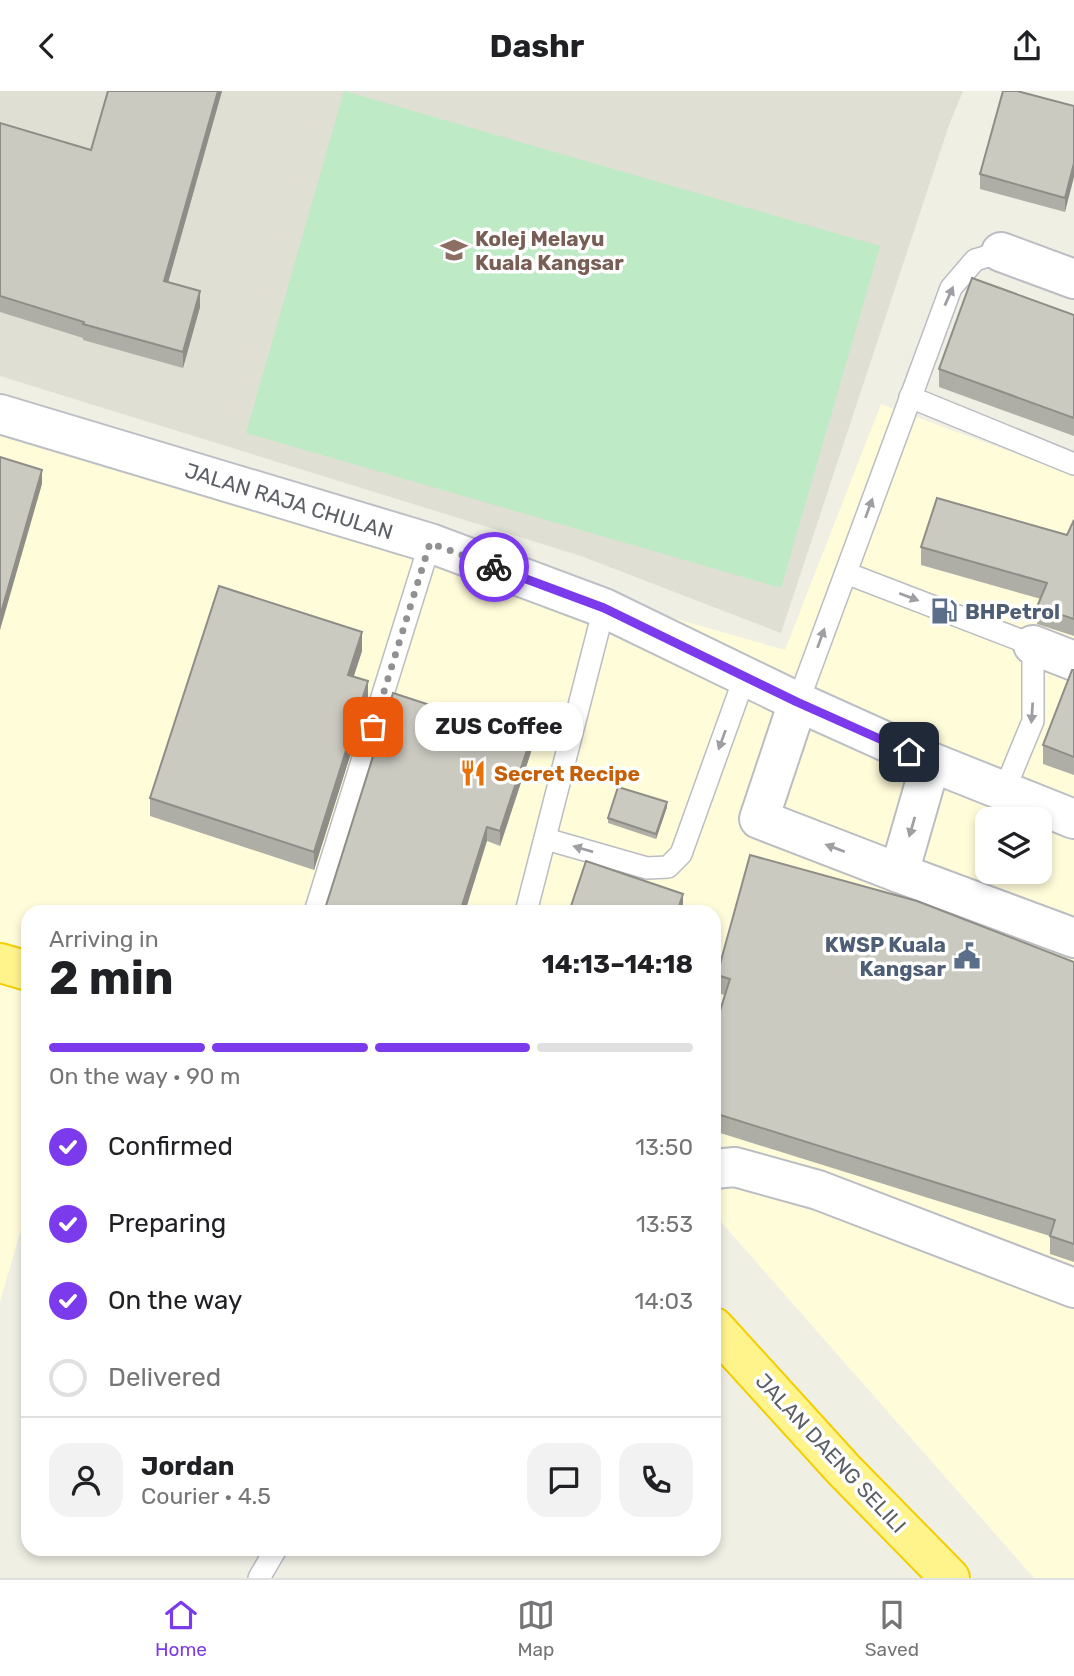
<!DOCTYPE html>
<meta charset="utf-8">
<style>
:root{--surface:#fff;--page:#f2f2f2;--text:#202124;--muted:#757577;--line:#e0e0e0;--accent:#7c3aed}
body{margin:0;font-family:Rubik,sans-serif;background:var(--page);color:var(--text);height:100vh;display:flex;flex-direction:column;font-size:26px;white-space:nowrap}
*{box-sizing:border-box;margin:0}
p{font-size:23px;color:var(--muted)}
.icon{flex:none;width:38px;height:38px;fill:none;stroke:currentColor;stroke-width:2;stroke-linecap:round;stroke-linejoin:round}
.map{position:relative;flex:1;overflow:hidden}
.drawer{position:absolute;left:21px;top:814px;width:700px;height:651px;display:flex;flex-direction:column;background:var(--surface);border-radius:21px;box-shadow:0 4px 10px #0003}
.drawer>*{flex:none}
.tools{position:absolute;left:975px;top:716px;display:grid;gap:14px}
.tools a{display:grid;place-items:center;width:77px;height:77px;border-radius:14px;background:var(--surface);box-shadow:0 4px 10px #0003;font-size:35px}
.pin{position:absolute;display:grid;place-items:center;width:60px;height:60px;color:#fff;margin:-30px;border-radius:14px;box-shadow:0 4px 10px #0006}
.courier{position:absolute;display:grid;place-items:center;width:70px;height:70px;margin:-35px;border:5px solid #7c3aed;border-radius:50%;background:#fff;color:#222;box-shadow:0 2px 9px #0007}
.bubble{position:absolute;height:49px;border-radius:21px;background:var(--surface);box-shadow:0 4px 10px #0003;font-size:23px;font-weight:700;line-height:49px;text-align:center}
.summary em{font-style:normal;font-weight:700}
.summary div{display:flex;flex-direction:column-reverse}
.summary{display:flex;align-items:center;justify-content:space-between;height:119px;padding:0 28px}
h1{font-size:46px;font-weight:700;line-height:52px}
.bar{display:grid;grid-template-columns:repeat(4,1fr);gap:10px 7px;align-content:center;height:84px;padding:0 28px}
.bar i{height:9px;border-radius:5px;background:var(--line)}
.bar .on{background:var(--accent)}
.bar p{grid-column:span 4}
.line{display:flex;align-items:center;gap:18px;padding:0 28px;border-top:2px solid var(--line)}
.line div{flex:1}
.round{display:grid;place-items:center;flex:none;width:74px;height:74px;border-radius:21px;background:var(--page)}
ol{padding:0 28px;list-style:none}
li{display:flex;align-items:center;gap:21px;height:77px}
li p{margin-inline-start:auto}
li .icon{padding:7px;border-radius:50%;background:var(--accent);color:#fff;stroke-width:4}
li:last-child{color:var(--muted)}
li i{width:38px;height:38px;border:4px solid var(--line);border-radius:50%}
header{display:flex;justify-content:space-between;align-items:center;height:91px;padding:0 28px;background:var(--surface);font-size:32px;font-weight:700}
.tabs{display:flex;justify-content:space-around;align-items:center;height:98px;border-top:2px solid var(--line);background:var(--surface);font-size:19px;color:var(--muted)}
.tabs a{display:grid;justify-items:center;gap:4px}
.tabs .on{color:var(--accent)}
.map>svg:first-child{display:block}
.commercial{fill:#fffcda;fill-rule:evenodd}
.education{fill:#e0dfd3}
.green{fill:#beeac5}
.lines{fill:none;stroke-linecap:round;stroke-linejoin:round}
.lane-casing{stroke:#bcbdc4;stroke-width:24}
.street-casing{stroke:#bcbdc4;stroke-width:42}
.secondary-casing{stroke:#bdbfc7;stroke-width:42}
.highway-casing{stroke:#f4ce00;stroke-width:42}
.lane{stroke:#fff;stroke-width:21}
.street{stroke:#fff;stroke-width:38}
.secondary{stroke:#fff;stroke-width:38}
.highway{stroke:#fff48c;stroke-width:38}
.wall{fill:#afaea6}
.shaded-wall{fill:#8e8d87}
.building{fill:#cbcac1;stroke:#8e8d87;stroke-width:2}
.oneway{fill:#9d9fa3}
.done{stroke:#909192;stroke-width:7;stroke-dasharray:0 12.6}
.route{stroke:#7c3aed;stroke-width:9}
.labels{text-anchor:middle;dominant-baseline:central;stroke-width:7;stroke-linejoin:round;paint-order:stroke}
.education-label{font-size:21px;font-weight:bold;fill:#785e54;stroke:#fff;text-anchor:start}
.street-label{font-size:21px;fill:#5c5f66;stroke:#fff}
.service-label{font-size:21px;font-weight:bold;fill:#4e5e75;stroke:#fff;text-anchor:start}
.food-label{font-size:21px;font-weight:bold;fill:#c56008;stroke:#fff;text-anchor:start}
</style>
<header><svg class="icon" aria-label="back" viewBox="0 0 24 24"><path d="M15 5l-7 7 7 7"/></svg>Dashr<svg class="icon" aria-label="share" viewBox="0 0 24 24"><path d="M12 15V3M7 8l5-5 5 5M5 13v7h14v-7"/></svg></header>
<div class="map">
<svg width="1074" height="1487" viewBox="0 0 1074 1487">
<rect width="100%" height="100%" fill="#f0efe4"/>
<path class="commercial" d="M881,313L1074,384V1487H1034L714,1123V821H28V1114L0,1211V335L785,559ZM987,728H1040V780H987Z"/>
<polygon class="education" points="0,0 963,0 949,34 781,542 581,465 0,285"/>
<polygon class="green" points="344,0 880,155 781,497 246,342"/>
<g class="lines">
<g class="lane-casing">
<g id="lane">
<polyline points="910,306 1074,373"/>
<polyline points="846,482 1033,554 1033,630 1004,700"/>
<polyline points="798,611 951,197 975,169 1001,161"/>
<polyline points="546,748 647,777 668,776 681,763 745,585"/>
<polyline points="315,821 430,452"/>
<polyline points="526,821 604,517"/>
<polyline points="259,1487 276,1458"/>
</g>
</g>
<g class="street-casing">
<g id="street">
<polyline points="1001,161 1074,188"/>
<polyline points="1033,554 1074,570"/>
<polyline points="798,611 759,728 899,782"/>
<polyline points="931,671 899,782 1074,847"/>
<polyline points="714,1078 735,1076 818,1099 1074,1197"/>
</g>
</g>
<g class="secondary-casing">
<polyline id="secondary" points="0,323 430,452 604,517 798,611 931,671 1074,728"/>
</g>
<g class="highway-casing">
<g id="highway">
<polyline points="0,872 28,880"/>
<polyline points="714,1236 844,1379 950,1487"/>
</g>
</g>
<use href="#lane" class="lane"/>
<use href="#street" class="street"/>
<use href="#secondary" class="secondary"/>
<use href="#highway" class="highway"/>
</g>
<g class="wall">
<polygon points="108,0 222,0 168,191 200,216 183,277 83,249 83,247 0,221 0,32 91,59"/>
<polygon points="1074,15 1065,121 980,98 980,83"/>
<polygon points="1074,224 1074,345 939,296 939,278"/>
<polygon points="1074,429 1074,545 1037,533 1037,516 1041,508 921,474 921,456 1067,444"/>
<polygon points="362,560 354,585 368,608 314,779 150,725 150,707"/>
<polygon points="1074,579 1074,684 1043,673 1043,654"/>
<polygon points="531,661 500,755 487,750 324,821"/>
<polygon points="667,716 656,748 608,732 608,727"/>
<polygon points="1074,871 1074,1171 1050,1163 1050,1145 714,1040 714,939 725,904 717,902 717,884"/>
</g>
<g class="shaded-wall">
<polygon points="218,0 222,0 164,206 164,190"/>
<polygon points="1074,72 1074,86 1065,121 1065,107"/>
<polygon points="200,200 200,216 183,277 183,261"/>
<polygon points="42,379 42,393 0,539 0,525"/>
<polygon points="362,541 362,560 348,602 348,584"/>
<polygon points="368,590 368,608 314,779 314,761"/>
<polygon points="531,647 531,661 500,755 500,740"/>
<polygon points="667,711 667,716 656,748 656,743"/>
<polygon points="487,736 487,750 465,821 460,821"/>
<polygon points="683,803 683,817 682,821 677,821"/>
</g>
<g class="building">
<polygon points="108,0 218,0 164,190 200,200 183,261 83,233 84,231 0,205 0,32 91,59"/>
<polygon points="1003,0 1017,0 1074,15 1074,72 1065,107 980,83"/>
<polygon points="972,187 1074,224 1074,327 939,278"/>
<polygon points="0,366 42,379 0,525"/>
<polygon points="937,407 1067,444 1074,429 1074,528 1037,516 1047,492 921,456"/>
<polygon points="219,495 362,541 348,584 368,590 314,761 150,707"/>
<polygon points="1072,579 1074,579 1074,666 1043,654"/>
<polygon points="393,602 531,647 500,740 487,736 460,821 324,821"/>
<polygon points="618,696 667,711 656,743 608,727"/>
<polygon points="750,764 917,810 1074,871 1074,1153 1050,1145 1055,1129 714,1022 714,939 730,888 717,884"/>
<polygon points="586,770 683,803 677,821 569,821"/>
</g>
<defs><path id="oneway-solid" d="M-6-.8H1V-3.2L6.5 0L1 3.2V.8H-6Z" transform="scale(1.75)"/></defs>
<g class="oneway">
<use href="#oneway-solid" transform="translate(949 205) rotate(-66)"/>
<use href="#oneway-solid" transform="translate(869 417) rotate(-70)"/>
<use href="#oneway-solid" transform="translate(909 506) rotate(21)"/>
<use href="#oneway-solid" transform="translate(821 547) rotate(-70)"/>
<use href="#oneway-solid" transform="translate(1032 622) rotate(94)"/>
<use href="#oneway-solid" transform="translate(722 649) rotate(110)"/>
<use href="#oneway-solid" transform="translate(912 736) rotate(106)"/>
<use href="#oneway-solid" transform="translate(835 757) rotate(-159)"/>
<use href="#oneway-solid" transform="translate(583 758) rotate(-164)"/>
</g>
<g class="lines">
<polyline class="done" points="373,636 430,452 494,476"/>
<polyline class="route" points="494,476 604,517 797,611 909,661"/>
</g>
<defs>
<g id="school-bare" transform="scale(2.1)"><path d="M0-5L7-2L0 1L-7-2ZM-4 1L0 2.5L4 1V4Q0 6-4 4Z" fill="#8d6e63" stroke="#fff" stroke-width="2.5" paint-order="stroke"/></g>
<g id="fuel-bare" transform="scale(2.1)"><path d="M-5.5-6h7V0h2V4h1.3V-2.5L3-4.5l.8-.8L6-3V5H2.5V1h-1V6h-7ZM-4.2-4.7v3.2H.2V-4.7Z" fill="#5c6f8a" stroke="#fff" stroke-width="2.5" paint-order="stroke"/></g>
<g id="restaurant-bare" transform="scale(2.1)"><path d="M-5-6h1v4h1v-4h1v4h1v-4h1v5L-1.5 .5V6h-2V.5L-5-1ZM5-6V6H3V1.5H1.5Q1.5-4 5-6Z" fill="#e8710a" stroke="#fff" stroke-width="2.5" paint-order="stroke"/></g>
<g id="civic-bare" transform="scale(2.1)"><path d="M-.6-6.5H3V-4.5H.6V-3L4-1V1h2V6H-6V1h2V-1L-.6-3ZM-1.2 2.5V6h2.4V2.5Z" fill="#5c6f8a" stroke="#fff" stroke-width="2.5" paint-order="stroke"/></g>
</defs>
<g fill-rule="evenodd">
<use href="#school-bare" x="454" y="159"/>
<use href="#fuel-bare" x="944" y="520"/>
<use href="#restaurant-bare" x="473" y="682"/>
<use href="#civic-bare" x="967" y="865"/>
</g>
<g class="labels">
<g class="education-label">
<text x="475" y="147">Kolej Melayu<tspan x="475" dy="24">Kuala Kangsar</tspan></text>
</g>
<g class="street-label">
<text transform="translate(289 410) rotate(17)">JALAN RAJA CHULAN</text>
<text transform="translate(831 1362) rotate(47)">JALAN DAENG SELILI</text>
</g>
<g class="service-label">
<text x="965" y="520">BHPetrol</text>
<text x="946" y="853" text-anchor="end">KWSP Kuala<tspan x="946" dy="24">Kangsar</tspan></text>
</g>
<g class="food-label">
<text x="494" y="682">Secret Recipe</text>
</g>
</g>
</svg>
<div class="tools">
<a><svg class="icon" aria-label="layers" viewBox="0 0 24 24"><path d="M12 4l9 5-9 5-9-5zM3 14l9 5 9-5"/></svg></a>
</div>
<div class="pin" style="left:373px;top:636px;background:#ea580c"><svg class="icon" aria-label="bag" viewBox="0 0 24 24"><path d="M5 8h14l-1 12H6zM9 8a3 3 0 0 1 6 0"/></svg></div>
<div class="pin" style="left:909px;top:661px;background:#1f2937"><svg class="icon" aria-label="home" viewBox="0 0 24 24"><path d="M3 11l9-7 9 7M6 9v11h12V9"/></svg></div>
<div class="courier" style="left:494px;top:476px"><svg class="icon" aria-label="bike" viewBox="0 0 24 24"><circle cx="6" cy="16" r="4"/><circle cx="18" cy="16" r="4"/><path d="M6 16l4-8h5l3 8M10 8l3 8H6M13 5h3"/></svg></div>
<div class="bubble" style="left:415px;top:611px;width:168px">ZUS Coffee</div>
<section class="drawer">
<div class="summary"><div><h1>2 min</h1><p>Arriving in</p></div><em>14:13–14:18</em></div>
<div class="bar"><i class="on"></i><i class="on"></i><i class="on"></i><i></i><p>On the way · 90 m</p></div>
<ol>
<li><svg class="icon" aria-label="check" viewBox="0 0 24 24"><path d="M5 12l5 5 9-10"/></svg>Confirmed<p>13:50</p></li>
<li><svg class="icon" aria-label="check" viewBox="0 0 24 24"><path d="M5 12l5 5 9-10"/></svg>Preparing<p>13:53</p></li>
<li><svg class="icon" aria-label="check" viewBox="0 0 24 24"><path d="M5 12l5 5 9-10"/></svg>On the way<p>14:03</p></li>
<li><i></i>Delivered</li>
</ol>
<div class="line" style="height:126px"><a class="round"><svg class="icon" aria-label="person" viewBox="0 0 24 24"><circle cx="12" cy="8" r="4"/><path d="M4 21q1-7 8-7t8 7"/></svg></a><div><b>Jordan</b><p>Courier · 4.5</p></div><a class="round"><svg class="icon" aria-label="chat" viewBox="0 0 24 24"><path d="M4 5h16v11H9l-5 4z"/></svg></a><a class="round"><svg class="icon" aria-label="phone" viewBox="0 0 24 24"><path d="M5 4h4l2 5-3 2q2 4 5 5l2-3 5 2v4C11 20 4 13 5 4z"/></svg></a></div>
</section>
</div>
<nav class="tabs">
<a class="on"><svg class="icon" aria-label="home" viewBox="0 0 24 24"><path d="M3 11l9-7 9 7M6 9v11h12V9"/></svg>Home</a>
<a><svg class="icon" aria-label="map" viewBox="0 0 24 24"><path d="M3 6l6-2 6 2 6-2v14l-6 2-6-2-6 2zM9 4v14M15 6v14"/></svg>Map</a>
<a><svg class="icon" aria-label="saved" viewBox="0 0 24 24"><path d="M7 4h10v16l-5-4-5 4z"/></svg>Saved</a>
</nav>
